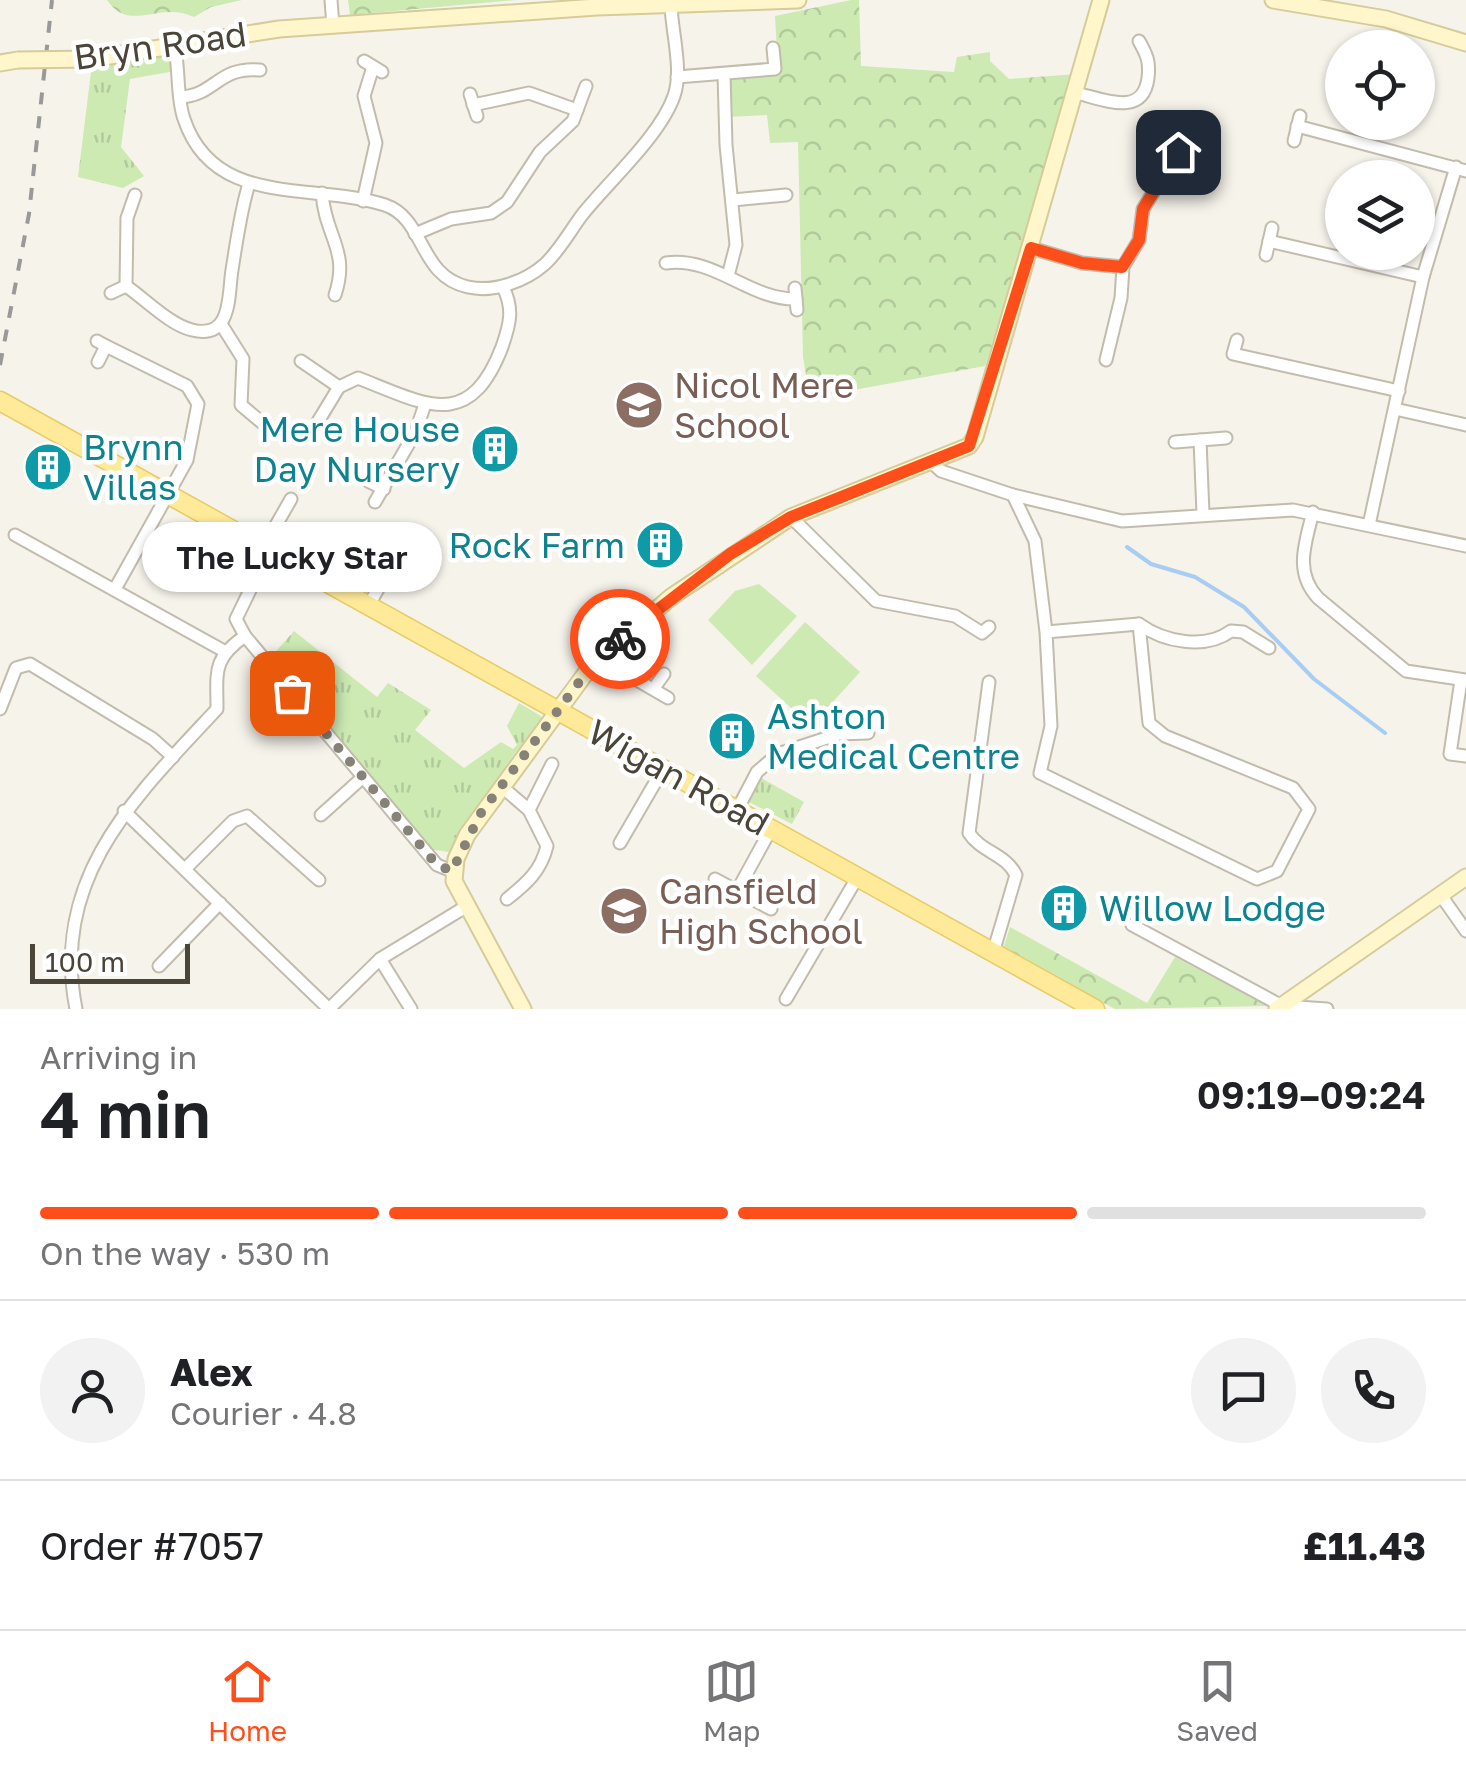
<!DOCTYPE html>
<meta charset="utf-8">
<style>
:root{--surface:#fff;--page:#f2f2f2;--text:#202124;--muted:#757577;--line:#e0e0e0;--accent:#fe4e19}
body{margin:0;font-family:"Golos Text",sans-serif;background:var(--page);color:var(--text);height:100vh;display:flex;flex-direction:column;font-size:38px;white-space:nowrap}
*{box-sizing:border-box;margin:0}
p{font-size:32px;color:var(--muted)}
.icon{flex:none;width:55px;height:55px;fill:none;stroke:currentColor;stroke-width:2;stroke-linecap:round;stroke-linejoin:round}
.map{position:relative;height:1009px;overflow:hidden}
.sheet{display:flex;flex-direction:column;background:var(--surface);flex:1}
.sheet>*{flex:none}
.controls{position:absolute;left:1325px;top:30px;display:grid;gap:20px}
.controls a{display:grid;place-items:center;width:110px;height:110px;border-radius:50%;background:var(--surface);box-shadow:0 2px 8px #0004;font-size:50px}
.scale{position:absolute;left:30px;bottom:25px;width:160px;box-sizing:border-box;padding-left:10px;border:5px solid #4a4538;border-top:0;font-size:28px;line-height:35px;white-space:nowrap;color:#4a4538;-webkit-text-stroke:8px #fff;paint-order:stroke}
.pin{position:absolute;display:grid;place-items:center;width:85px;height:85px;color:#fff;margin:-42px;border-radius:20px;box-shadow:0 5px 15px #0006}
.courier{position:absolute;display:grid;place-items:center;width:100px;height:100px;margin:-50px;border:8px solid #fe4e19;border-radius:50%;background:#fff;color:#222;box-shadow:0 2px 12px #0007}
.bubble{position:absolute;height:70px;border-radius:35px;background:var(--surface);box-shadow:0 2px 8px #0004;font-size:32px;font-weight:600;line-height:70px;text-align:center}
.overview em{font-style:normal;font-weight:600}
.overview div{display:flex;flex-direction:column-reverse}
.overview{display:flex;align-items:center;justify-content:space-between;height:170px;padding:0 40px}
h1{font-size:65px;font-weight:600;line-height:75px}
.bar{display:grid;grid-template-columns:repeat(4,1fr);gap:15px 10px;align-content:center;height:120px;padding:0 40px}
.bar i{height:12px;border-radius:8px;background:var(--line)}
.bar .selected{background:var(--accent)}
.bar p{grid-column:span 4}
.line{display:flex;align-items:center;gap:25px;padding:0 40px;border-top:2px solid var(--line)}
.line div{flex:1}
.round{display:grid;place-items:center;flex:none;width:105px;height:105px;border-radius:52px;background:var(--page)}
.tab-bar{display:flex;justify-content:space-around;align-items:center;height:140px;border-top:2px solid var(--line);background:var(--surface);font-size:28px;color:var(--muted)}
.tab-bar a{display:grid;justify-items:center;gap:5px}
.tab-bar .selected{color:var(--accent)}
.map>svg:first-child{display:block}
.grass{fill:url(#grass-tufts)}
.forest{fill:url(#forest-crowns)}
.pitch{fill:#cdeab3}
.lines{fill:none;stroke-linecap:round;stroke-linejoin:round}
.stream{stroke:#a7cef2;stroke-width:4}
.street-casing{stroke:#c2bcad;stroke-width:15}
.secondary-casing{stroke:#d6cb9a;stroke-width:19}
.primary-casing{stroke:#e7cb67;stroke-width:21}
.street{stroke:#fff;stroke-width:11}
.secondary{stroke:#fff7cb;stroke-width:15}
.primary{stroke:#ffea9a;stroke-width:18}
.rail{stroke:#999;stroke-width:4;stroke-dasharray:12 12;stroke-linecap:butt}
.secondary-bridge-casing{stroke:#d6cb9a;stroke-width:19;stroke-linecap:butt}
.secondary-bridge{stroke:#fff7cb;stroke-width:15}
.done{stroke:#868277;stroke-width:10;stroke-dasharray:0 18}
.route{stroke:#fe4e19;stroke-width:12}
.labels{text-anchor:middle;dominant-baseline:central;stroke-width:9;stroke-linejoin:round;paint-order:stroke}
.street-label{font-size:35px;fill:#4a4538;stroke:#fff}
.education-label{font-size:35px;fill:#785e54;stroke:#fff;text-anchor:start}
.culture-label{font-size:35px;fill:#0d838f;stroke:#fff;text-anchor:start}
</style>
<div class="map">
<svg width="1466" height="1009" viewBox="0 0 1466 1009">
<defs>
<pattern id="grass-tufts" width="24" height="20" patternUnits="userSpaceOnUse" patternTransform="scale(2.5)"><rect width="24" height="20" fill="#cdeab3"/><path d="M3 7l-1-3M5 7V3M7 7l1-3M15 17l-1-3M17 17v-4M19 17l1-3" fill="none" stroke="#b2ca9b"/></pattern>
<pattern id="forest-crowns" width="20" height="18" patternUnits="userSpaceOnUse" patternTransform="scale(2.5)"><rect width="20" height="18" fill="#cdeab3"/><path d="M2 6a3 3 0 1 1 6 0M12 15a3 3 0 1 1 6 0" fill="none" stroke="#b2ca9b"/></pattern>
</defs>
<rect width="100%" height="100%" fill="#f6f3eb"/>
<g class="grass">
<polygon points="172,47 175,71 130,79 121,147 144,176 123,188 78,177 92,64"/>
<polygon points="294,631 377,697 388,683 431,710 415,730 464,768 501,742 513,749 517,745 507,726 519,703 541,716 542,721 514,754 449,852 428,849 271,657"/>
<polygon points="761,778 804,802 792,824 747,801"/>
</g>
<g class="forest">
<path d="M107,0H242L211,7L194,17C159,0 130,34 107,0Z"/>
<polygon points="348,0 516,0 350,15"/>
<polygon points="851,0 859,0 861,66 954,72 957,57 990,52 990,61 1009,79 1078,74 985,366 810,398 803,357 798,142 770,143 767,115 727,117 727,76 778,69 775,16"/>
<polygon points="1010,927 1147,1003 1175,957 1267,1006 1115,1009 1003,949"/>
</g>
<g class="pitch">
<polygon points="759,584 797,616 752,665 708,620 735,591"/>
<polygon points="805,622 860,672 811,726 756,676"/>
</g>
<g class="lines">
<polyline class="stream" points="1127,547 1151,564 1195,577 1244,607 1314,679 1385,733"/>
<g class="street-casing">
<g id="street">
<polyline points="331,0 333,26"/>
<path d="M174,44C180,69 176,96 184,119C214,209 314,182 385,205C426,219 418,276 468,287C494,293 526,281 545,264C560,250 570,231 582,215C609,181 660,136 674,96C683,70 672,33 671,6"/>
<polyline points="364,61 382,72"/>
<polyline points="724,74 726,145 736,245 728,276"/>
<polyline points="677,77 775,69 773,48"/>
<path d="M1076,93C1103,99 1143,118 1148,78C1150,62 1147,55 1139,41"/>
<polyline points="470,94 477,116"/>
<path d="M180,97C215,96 218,66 260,70"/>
<polyline points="473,105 529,93 577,110"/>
<polyline points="1297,126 1466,171"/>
<polyline points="1294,141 1300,116"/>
<path d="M322,193C325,237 350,250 335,295"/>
<polyline points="733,200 786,195"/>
<polyline points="363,201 376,143 364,96 373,67"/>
<polyline points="415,234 451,219 491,213 507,202 540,152 573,121 586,86"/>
<polyline points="1269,241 1423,277"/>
<polyline points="1031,248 1082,263 1123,267"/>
<polyline points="1266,255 1272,228"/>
<path d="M666,263C714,256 750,300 796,299"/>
<path d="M126,286C145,299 170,325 192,330C233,340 228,294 232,270C236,245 241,208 249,184"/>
<polyline points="795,288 797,310"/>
<polyline points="111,293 126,286 127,218 135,195"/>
<polyline points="221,324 243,359 241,405 266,426"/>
<polyline points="1237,340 1233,354 1399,391"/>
<polyline points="97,341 106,346 98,362"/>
<polyline points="106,346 187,386 198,404 187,460 115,589"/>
<polyline points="1106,360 1121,298 1123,267 1139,240 1143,209 1164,175 1171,151"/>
<path d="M301,361L339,387L358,378C425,404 469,433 502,347C510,324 514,309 503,287"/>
<polyline points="1395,409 1466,425"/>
<polyline points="311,433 339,387"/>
<polyline points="1200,440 1203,513"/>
<polyline points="1175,442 1226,438"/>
<polyline points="931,462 941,471 1013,495 1122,521 1293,510 1466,546"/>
<polyline points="368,481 384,489"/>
<polyline points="1013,495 1035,541 1046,632 1051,726 1040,773 1257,879 1277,871 1309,809 1293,788 1165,736 1149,723 1139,624 1046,632"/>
<polyline points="375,502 416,431 425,404"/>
<path d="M1313,512C1305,544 1294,572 1318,598L1406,671L1466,680"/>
<polyline points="791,517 876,601 955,616 982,633 989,627"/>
<polyline points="1369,525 1423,277 1456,167"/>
<polyline points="15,535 224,651"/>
<polyline points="263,548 291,499"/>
<polyline points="269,551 236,619 245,636 437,865 452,871"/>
<polyline points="369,605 395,558"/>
<path d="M1139,624C1164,642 1205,650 1231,631L1243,632L1269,648"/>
<polyline points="599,658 668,698"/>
<polyline points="1461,680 1450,754 1466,756"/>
<path d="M989,682L969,833C981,852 1006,854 1016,875L993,953"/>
<polyline points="654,688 664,674"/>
<polyline points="0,709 16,668 30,664 153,739 173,757"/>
<path d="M501,786L529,810L547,846C541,871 527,883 507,899"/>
<polyline points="529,810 552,764"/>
<polyline points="737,810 757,772 778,754 839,734 868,733"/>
<polyline points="124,811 329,1009"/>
<polyline points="321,815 362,778"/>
<polyline points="620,843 663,769"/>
<polyline points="185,869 233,821 247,816 319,880"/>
<polyline points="715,879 771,909"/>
<polyline points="737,891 771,829"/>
<polyline points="1440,894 1466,931"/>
<polyline points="1132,925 1282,1006 1327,1009"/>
<polyline points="380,959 411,1009"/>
<polyline points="159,966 220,903"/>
<polyline points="786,999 857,878"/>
<path d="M76,1009C50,877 135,797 217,709C217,672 212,659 245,636"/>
<polyline points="329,1009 380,959 467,906"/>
</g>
</g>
<g class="secondary-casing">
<g id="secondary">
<polyline points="1273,0 1386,19 1466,43"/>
<polyline points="91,59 279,29 597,7 798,0"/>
<polyline points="0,63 18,60"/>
<polyline points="523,1009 454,881 456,859 467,835 591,666 671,597 791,517 969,446 975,437 1101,0"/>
<polyline points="1277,1009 1466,877"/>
</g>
</g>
<g class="primary-casing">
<polyline id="primary" points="0,401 1095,1009"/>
</g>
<use href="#street" class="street"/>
<use href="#secondary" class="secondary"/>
<use href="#primary" class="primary"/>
<polyline class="rail" points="0,365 29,214 52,0"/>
<g class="secondary-bridge-casing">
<polyline id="secondary-bridge" points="18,60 91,59"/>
</g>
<use href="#secondary-bridge" class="secondary-bridge"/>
</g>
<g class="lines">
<polyline class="done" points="292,693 437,865 452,871 481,813 583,677 620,639"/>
<polyline class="route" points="620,639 730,554 791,517 969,446 1031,248 1082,263 1122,267 1139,240 1143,209 1164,175 1171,151 1178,152"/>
</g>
<defs>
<g id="school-disc" transform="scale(2.5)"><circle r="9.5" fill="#8d6e63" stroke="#fff"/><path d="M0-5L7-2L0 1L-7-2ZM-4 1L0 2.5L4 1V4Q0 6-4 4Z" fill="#fff"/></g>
<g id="building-disc" transform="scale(2.5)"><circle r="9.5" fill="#0f9aa8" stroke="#fff"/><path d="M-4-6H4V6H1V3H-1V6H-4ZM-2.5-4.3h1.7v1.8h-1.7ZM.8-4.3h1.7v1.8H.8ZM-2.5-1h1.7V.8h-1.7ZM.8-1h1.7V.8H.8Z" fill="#fff"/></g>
</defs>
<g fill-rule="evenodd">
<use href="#school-disc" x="639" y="405"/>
<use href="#building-disc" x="495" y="449"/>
<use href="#building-disc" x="48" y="467"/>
<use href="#building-disc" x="660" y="545"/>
<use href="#building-disc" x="732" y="736"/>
<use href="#building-disc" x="1064" y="908"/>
<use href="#school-disc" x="624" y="911"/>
</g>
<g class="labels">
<g class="street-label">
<text transform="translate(160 45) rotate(-8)">Bryn Road</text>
<text transform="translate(679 777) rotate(29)">Wigan Road</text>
</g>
<g class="education-label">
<text x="674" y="385">Nicol Mere<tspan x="674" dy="40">School</tspan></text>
<text x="659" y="891">Cansfield<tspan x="659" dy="40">High School</tspan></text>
</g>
<g class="culture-label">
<text x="460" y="429" text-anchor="end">Mere House<tspan x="460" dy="40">Day Nursery</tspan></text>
<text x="83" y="447">Brynn<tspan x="83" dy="40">Villas</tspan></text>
<text x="625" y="545" text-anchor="end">Rock Farm</text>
<text x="767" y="716">Ashton<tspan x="767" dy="40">Medical Centre</tspan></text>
<text x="1099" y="908">Willow Lodge</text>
</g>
</g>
</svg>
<div class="controls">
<a><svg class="icon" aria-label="locate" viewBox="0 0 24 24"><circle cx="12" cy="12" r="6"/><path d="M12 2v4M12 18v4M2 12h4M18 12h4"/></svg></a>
<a><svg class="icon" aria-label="layers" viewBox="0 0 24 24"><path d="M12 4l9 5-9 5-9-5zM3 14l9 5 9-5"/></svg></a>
</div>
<div class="scale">100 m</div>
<div class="pin" style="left:292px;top:693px;background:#ea580c"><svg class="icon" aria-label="bag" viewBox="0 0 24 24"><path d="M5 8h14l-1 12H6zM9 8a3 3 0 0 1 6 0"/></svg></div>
<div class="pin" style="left:1178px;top:152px;background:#1f2937"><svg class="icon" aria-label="home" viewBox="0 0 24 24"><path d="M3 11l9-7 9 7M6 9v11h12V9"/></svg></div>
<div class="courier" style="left:620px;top:639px"><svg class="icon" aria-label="bike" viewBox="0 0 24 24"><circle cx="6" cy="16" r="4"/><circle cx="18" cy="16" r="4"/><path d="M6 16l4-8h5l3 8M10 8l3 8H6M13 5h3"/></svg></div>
<div class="bubble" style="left:142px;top:522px;width:300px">The Lucky Star</div>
</div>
<section class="sheet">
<div class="overview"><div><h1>4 min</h1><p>Arriving in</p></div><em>09:19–09:24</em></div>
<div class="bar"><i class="selected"></i><i class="selected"></i><i class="selected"></i><i></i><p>On the way · 530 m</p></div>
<div class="line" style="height:180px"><a class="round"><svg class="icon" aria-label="person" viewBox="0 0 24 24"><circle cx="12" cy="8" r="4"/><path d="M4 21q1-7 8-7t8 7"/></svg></a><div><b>Alex</b><p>Courier · 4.8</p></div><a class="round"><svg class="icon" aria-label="chat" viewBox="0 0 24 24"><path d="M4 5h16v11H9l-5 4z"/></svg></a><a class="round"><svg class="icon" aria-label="phone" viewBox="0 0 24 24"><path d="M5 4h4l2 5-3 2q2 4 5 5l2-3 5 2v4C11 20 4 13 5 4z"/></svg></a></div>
<div class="line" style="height:130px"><div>Order #7057</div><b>£11.43</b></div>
</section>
<nav class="tab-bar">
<a class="selected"><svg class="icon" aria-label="home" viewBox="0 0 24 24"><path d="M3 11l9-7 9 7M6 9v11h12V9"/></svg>Home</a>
<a><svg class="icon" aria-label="map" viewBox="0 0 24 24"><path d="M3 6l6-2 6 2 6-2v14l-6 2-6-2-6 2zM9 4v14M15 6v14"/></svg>Map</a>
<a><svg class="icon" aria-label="saved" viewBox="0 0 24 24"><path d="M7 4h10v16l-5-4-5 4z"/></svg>Saved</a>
</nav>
